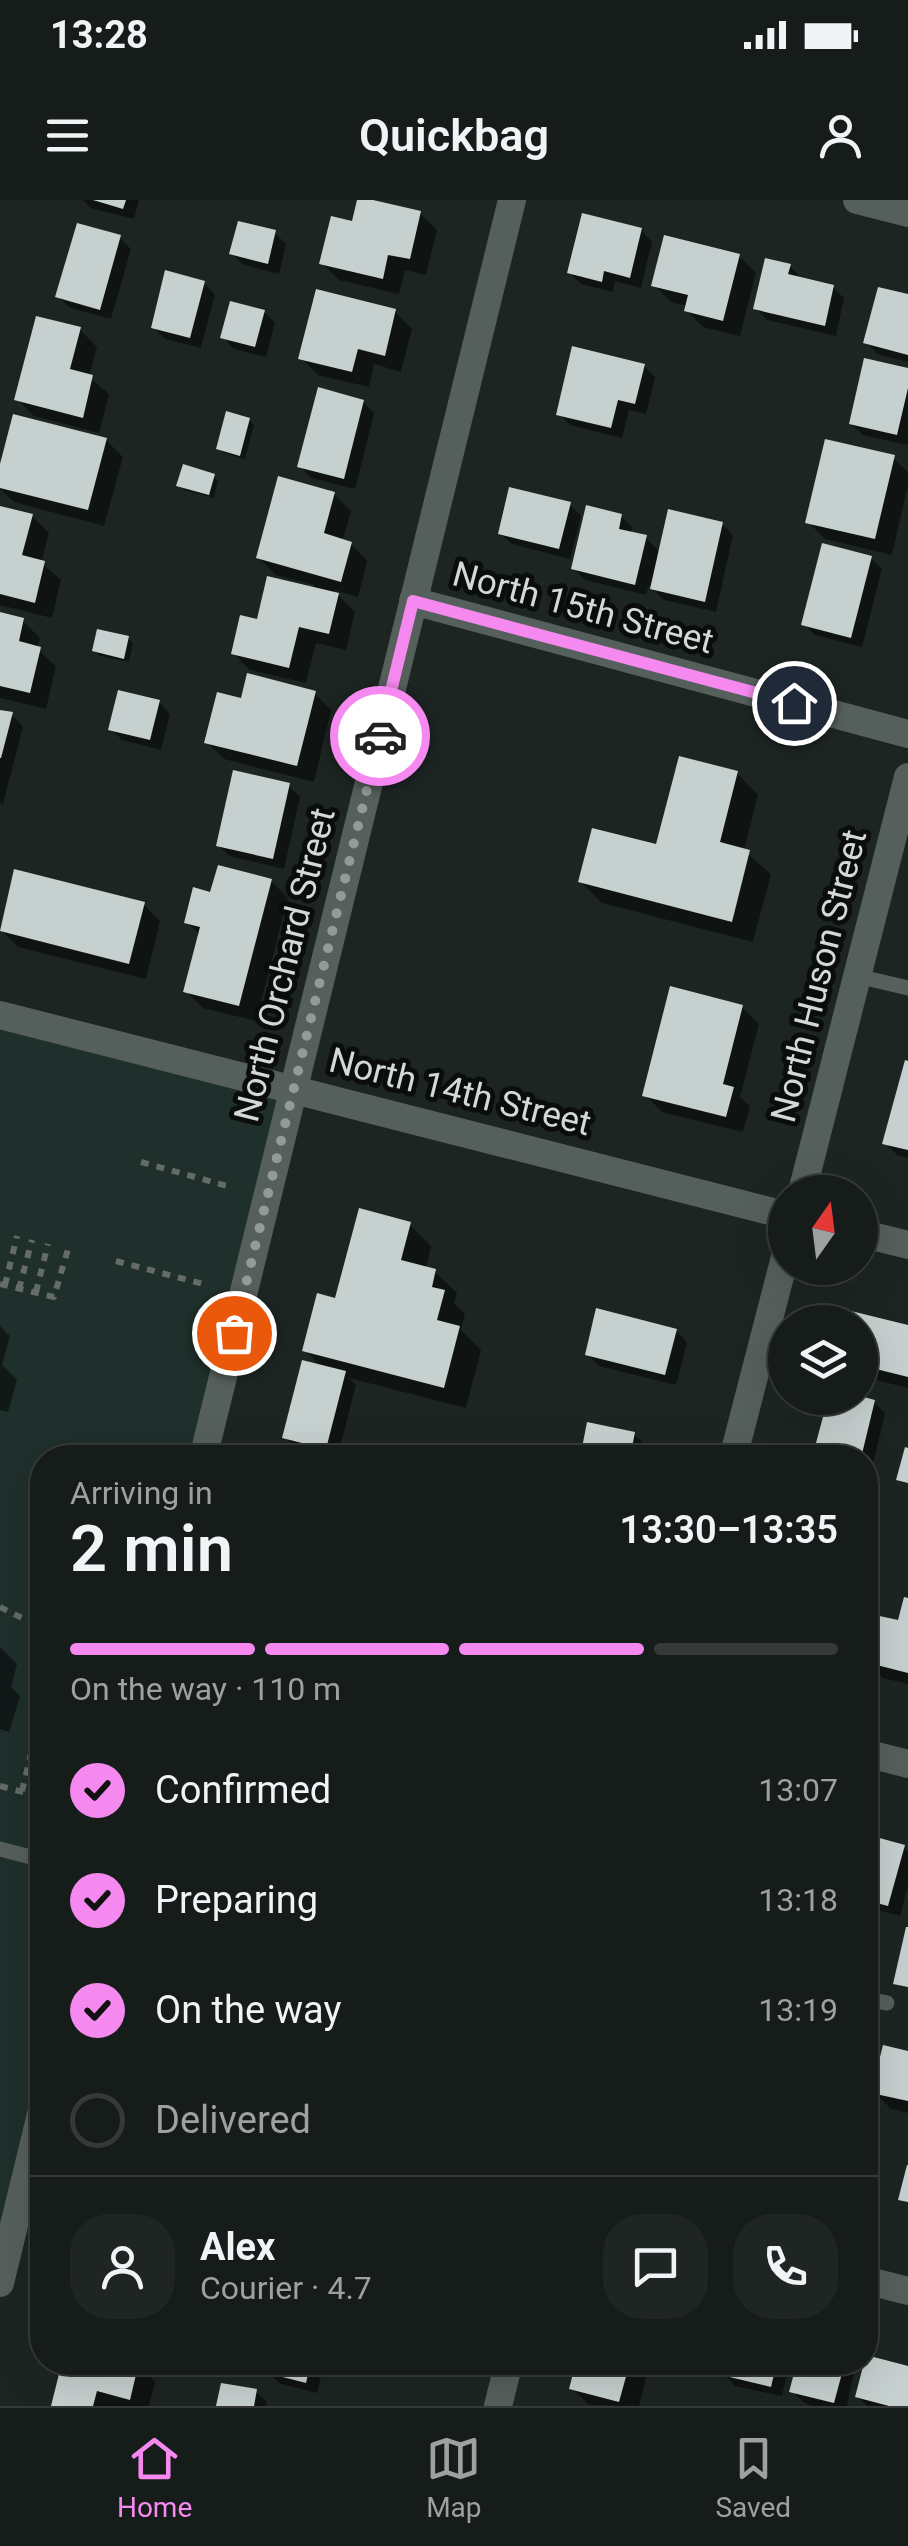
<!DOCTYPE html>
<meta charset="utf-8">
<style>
:root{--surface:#161c1a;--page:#1f2523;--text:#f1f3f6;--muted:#9ea1a2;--line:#353a39;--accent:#f589ef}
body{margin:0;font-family:Roboto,sans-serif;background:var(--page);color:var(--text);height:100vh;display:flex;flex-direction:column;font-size:38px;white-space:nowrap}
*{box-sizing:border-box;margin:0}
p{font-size:32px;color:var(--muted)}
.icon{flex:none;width:55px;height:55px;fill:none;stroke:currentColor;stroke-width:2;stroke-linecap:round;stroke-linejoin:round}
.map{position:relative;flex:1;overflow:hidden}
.sheet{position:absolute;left:30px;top:1245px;width:848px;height:930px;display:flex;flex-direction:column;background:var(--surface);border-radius:40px;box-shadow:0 10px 40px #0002,0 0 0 2px var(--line)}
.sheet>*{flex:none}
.needle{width:65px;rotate:14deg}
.buttons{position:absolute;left:768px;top:975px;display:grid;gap:20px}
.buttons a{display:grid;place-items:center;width:110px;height:110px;border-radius:50%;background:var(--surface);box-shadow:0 10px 40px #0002,0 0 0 2px var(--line);font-size:50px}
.pin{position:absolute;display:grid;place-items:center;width:85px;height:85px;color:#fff;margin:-42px;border:5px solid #fff;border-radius:50%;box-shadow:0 2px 10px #0007}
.courier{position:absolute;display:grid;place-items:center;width:100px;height:100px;margin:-50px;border:8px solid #f589ef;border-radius:50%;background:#fff;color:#222;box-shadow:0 2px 12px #0007}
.summary em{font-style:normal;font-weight:600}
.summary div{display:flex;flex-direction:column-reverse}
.summary{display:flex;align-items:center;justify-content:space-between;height:170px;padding:0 40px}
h1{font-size:65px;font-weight:600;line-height:75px}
.bar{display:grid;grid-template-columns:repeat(4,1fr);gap:15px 10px;align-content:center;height:120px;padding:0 40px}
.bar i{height:12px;border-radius:8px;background:var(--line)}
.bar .selected{background:var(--accent)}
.bar p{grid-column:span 4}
.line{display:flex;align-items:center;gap:25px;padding:0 40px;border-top:2px solid var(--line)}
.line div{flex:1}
.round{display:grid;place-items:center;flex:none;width:105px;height:105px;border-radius:40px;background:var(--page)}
ol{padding:0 40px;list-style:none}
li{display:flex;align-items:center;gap:30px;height:110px}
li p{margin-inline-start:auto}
li .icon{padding:10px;border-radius:50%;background:var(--accent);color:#111;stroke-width:4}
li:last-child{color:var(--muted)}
li i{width:55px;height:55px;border:5px solid var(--line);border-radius:50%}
.status{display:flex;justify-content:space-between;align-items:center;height:70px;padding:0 50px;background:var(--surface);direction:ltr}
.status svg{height:28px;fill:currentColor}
header{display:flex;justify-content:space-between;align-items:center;height:130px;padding:0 40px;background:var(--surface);font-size:45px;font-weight:600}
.menu{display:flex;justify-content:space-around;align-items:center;height:140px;border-top:2px solid var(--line);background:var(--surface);font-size:28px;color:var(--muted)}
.menu a{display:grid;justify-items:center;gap:5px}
.menu .selected{color:var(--accent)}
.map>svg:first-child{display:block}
.built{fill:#1f2f2b}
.shadow{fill:#0007}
.building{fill:#c6d0ce}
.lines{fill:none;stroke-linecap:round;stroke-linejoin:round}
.path{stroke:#646b69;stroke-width:6;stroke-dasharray:8 8;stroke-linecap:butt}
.service{stroke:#555f5c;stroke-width:15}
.minor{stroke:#555f5c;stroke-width:28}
.tertiary{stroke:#555f5c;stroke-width:28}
.done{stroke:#939a98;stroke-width:10;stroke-dasharray:0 18}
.route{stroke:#f589ef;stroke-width:12}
.labels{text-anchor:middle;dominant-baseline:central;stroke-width:10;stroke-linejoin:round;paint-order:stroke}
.street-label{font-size:35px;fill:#d3d9d7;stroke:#0a0d0c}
</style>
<div class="status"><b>13:28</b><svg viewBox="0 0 49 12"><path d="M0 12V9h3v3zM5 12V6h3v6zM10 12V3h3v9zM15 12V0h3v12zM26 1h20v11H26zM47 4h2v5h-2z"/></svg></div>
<header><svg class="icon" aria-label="menu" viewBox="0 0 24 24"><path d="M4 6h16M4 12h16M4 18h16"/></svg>Quickbag<svg class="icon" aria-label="person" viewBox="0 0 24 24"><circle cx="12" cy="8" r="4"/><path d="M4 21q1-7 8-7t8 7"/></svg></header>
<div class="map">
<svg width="908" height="2206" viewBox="0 0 908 2206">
<rect width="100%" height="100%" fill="#1d2523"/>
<polygon class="built" points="0,815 293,888 203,1257 42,1258 42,1910 0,2083"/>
<g class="shadow">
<polygon points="83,0 139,0 134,19 91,8"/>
<polygon points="359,0 420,13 437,30 426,75 405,70 399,94 339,80 322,63 354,24"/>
<polygon points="641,30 652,42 641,88 615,81 613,92 581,84 570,73"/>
<polygon points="275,33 286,44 279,74 244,65 232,54"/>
<polygon points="119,37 131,49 111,119 70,108 58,96"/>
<polygon points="739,56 756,73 740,136 703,127 686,110 687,106 671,102 654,85"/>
<polygon points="790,66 801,78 833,87 844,98 836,136 767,120 756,108"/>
<polygon points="203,83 215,94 201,148 165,139 153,127"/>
<polygon points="908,97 908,162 877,154 866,142"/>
<polygon points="264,112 275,123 266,157 234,149 223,137"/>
<polygon points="395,112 412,129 401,172 374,164 369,187 318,175 301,158"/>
<polygon points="80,130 97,147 89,177 109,194 99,233 34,216 17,199"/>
<polygon points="644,166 655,177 646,214 629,210 622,238 570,225 559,214"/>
<polygon points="908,171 908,245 863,235 851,224"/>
<polygon points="363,202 374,213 355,289 311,278 300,266"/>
<polygon points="249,220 254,225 245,259 224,253 219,248"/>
<polygon points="106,240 123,257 104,326 14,302 0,289 0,273"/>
<polygon points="893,258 908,272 908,285 892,355 825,339 808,322"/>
<polygon points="213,276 218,281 214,298 184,290 179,285"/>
<polygon points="334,294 351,311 342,342 351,344 367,361 358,397 333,390 355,412 346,450 316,443 306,483 250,470 233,453 259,422 313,390 314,385 276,375 259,358"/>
<polygon points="570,305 581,316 570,359 512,344 500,333"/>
<polygon points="0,308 32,316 49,333 41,363 61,380 52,418 0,405"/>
<polygon points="621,316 632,327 631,334 646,338 660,352 722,324 733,335 716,412 664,400 649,385 646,395 585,380 574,369"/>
<polygon points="871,358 882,369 862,447 815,435 804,424"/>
<polygon points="0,415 23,421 40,438 37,449 56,466 46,509 0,498"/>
<polygon points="128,438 133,443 129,462 100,456 94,451"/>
<polygon points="314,493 331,510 314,582 224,559 207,542 242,502"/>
<polygon points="159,502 170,514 161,550 122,540 111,529"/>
<polygon points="0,512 11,515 23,526 3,604 0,603"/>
<polygon points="737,573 758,595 744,651 771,674 753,742 602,703 581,682 658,648"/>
<polygon points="289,586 300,597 284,669 230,656 218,645"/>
<polygon points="271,681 288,698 256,821 203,808 186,791 200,735 187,722 212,695"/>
<polygon points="143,704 160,721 146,779 18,747 1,730"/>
<polygon points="742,807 759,824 740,897 750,906 743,932 662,912 645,895"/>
<polygon points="908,863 908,958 897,955 885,943"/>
<polygon points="410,1025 431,1046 426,1069 435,1072 457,1093 454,1103 465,1114 461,1130 481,1150 466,1208 349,1178 356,1185 337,1258 296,1248 285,1237 322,1168 305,1150 337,1101"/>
<polygon points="848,1113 908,1128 908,1188 860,1176 860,1122 846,1122"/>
<polygon points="0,1126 10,1136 2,1165 17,1180 8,1212 0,1210"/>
<polygon points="676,1131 687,1142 676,1185 599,1166 587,1154"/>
<polygon points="830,1198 857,1198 874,1202 885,1213 873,1264 865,1262 865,1258 830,1253 819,1242"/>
<polygon points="634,1234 645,1245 643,1258 582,1258"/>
<polygon points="865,1293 874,1302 865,1339"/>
<polygon points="908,1400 908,1484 883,1478 868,1463 865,1474 865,1421 874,1430 900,1423"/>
<polygon points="0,1447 17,1464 11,1487 20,1496 9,1532 0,1529"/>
<polygon points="865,1637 904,1648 908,1652 908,1685 900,1716 865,1706"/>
<polygon points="908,1853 908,1913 891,1909 874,1892"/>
<polygon points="272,2162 324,2162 317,2193 281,2184 269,2173"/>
<polygon points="578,2162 650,2162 639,2206 589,2205 572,2188"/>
<polygon points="727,2162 790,2162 782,2196 735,2186 724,2174"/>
<polygon points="799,2162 856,2162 847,2206 812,2206 803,2202 792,2191"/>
<polygon points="138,2165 155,2182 149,2206 54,2206"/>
<polygon points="908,2168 908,2206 867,2206 858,2197"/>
<polygon points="255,2191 267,2202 266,2206 219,2206"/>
</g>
<g class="building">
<polygon points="93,0 126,0 123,9"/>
<polygon points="357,0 373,0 421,11 410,59 388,55 383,79 319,64 331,16 352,21"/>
<polygon points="582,13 642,28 630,78 604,71 602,82 567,73"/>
<polygon points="238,21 276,30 268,64 229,54"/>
<polygon points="77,23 121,35 100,110 55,97"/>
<polygon points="664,35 740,54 723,121 684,111 688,95 651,86"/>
<polygon points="765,58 791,64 788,74 834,85 825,126 753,109"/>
<polygon points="165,70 205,81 190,138 151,128"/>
<polygon points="878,87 908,94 908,155 863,143"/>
<polygon points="316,89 396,109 385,156 358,149 352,172 298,159"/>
<polygon points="230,101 265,110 255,147 220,138"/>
<polygon points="36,116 81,127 70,169 93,175 83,218 14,200"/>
<polygon points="572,146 645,164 635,204 618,200 611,228 556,215"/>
<polygon points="864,158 908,168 908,188 897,235 849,224"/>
<polygon points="318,187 364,200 344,279 297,267"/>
<polygon points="226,211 250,218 240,256 216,249"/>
<polygon points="13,214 107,238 88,310 0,288 0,264"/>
<polygon points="825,239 895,255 875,339 805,323"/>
<polygon points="183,264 215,274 209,295 176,286"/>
<polygon points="278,276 335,292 324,333 352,342 341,382 256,358"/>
<polygon points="509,287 571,302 559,349 498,334"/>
<polygon points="586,305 622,314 619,329 647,335 635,385 571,369"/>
<polygon points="0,306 33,314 22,355 45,361 35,403 0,394"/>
<polygon points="668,309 723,322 705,402 650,389"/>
<polygon points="822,343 872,356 851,438 801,425"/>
<polygon points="267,376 339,393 329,434 299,427 289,468 231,454 240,415 257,419"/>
<polygon points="0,412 24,418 19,441 41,447 30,493 0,486"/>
<polygon points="97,429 129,436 124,459 92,451"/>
<polygon points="247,473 316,491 297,566 204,543 217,492 241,498"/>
<polygon points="118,490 160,500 150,540 108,530"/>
<polygon points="0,510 13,512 1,558 0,558"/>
<polygon points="679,556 738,571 720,642 750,650 732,722 578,682 592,628 656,644"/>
<polygon points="233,570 290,583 273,659 216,646"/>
<polygon points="218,665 272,679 239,806 183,792 200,727 184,723 193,687 210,692"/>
<polygon points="14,669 145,702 129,764 0,731"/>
<polygon points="670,786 743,805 723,884 734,887 726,917 642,896"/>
<polygon points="905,860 908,861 908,950 882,944"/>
<polygon points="359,1008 411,1022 401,1060 436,1069 432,1087 445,1090 437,1120 460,1126 444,1188 302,1151 317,1093 335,1098"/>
<polygon points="596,1108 677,1129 665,1175 585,1155"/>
<polygon points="847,1110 908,1125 908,1177 860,1165 860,1122 843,1122"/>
<polygon points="302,1160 346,1171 326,1249 282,1238"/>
<polygon points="860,1196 875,1200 862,1254 816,1243 828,1198"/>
<polygon points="587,1222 635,1232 630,1258 580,1258"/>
<polygon points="905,1247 908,1248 908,1283 896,1280"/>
<polygon points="904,1397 908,1398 908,1473 865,1462 875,1415 898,1420"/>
<polygon points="865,1634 905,1645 888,1706 865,1700"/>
<polygon points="906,1727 908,1727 908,1787 893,1784"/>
<polygon points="883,1845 908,1851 908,1901 871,1893"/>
<polygon points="907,1965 908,1965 908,2002 898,2000"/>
<polygon points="866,2155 908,2166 908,2206 889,2206 855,2197"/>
<polygon points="62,2162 139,2162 130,2200 97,2191 93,2206 51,2206"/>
<polygon points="269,2162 311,2162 306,2183 267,2173"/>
<polygon points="576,2162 630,2162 619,2202 569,2189"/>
<polygon points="724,2162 777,2162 771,2187 721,2175"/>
<polygon points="797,2162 845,2162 834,2203 789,2192"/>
<polygon points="221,2183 257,2189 254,2206 216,2206"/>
</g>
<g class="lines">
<g class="path">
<polyline points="141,962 231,987"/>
<polyline points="116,1061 207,1085"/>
<polyline points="0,1084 54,1097 68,1049"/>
<polyline points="5,1085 17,1036"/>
<polyline points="19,1089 32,1040"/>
<polyline points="36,1092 48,1044"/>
<polyline points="0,1407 42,1428"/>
<polyline points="0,1586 42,1597"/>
<polyline points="22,1591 42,1508"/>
</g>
<g class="service">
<polyline points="857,776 908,788"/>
<polyline points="0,1649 42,1660"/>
<polyline points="865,1799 887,1803"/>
</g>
<g class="minor">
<polyline points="857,0 908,13"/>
<polyline points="413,401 908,534"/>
<polyline points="0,815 785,1015"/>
<polyline points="802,992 908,577"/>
<polyline points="860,1033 908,1045"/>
<polyline points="733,1258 785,1057"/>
<polyline points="865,1553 908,1564"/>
<polyline points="865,2080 908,2091"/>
<polyline points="498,2206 509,2162"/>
</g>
<g class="tertiary">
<polyline points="203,1258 512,0"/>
<polyline points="0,2083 42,1910"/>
</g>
</g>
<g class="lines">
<polyline class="done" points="234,1133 380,536"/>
<polyline class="route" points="380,536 413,401 794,503"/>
</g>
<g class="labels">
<g class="street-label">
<text transform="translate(583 408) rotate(15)">North 15th Street</text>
<text transform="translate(285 765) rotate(-76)">North Orchard Street</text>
<text transform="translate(819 776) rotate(-76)">North Huson Street</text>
<text transform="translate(460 892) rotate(14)">North 14th Street</text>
</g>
</g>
</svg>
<div class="buttons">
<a><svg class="needle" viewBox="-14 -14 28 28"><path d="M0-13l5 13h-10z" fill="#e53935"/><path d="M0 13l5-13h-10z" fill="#9ea1a2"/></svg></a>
<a><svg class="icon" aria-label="layers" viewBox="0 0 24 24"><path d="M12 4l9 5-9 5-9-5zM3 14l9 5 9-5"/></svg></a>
</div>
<div class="pin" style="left:234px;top:1133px;background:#ea580c"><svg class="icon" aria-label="bag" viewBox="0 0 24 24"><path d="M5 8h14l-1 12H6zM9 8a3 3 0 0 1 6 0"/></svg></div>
<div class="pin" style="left:794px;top:503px;background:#1f2937"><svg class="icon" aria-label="home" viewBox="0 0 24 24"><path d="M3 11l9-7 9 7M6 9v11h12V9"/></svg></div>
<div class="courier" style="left:380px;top:536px"><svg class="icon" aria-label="car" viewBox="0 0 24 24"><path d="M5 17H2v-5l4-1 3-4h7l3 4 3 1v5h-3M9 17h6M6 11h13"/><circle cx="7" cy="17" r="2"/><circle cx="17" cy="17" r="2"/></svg></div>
<section class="sheet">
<div class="summary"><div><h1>2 min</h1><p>Arriving in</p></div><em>13:30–13:35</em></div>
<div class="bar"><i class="selected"></i><i class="selected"></i><i class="selected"></i><i></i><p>On the way · 110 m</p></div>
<ol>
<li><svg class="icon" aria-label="check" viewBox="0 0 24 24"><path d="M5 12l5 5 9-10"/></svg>Confirmed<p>13:07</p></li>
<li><svg class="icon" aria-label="check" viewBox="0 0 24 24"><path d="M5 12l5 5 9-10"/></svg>Preparing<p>13:18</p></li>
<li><svg class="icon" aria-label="check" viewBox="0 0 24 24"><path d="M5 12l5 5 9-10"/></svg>On the way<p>13:19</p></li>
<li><i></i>Delivered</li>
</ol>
<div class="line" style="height:180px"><a class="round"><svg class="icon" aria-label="person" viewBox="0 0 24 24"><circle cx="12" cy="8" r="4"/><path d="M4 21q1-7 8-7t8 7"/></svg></a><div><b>Alex</b><p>Courier · 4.7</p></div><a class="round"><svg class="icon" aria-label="chat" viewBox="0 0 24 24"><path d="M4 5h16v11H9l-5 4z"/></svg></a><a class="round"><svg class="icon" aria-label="phone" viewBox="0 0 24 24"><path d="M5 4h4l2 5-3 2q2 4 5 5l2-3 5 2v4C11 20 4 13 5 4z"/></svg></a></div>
</section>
</div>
<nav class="menu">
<a class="selected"><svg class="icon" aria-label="home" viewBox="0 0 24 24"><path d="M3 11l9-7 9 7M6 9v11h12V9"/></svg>Home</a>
<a><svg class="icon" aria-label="map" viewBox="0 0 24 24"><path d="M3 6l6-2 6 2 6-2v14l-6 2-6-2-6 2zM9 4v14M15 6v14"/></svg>Map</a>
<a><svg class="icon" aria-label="saved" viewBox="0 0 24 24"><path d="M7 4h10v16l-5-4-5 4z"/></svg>Saved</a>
</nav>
